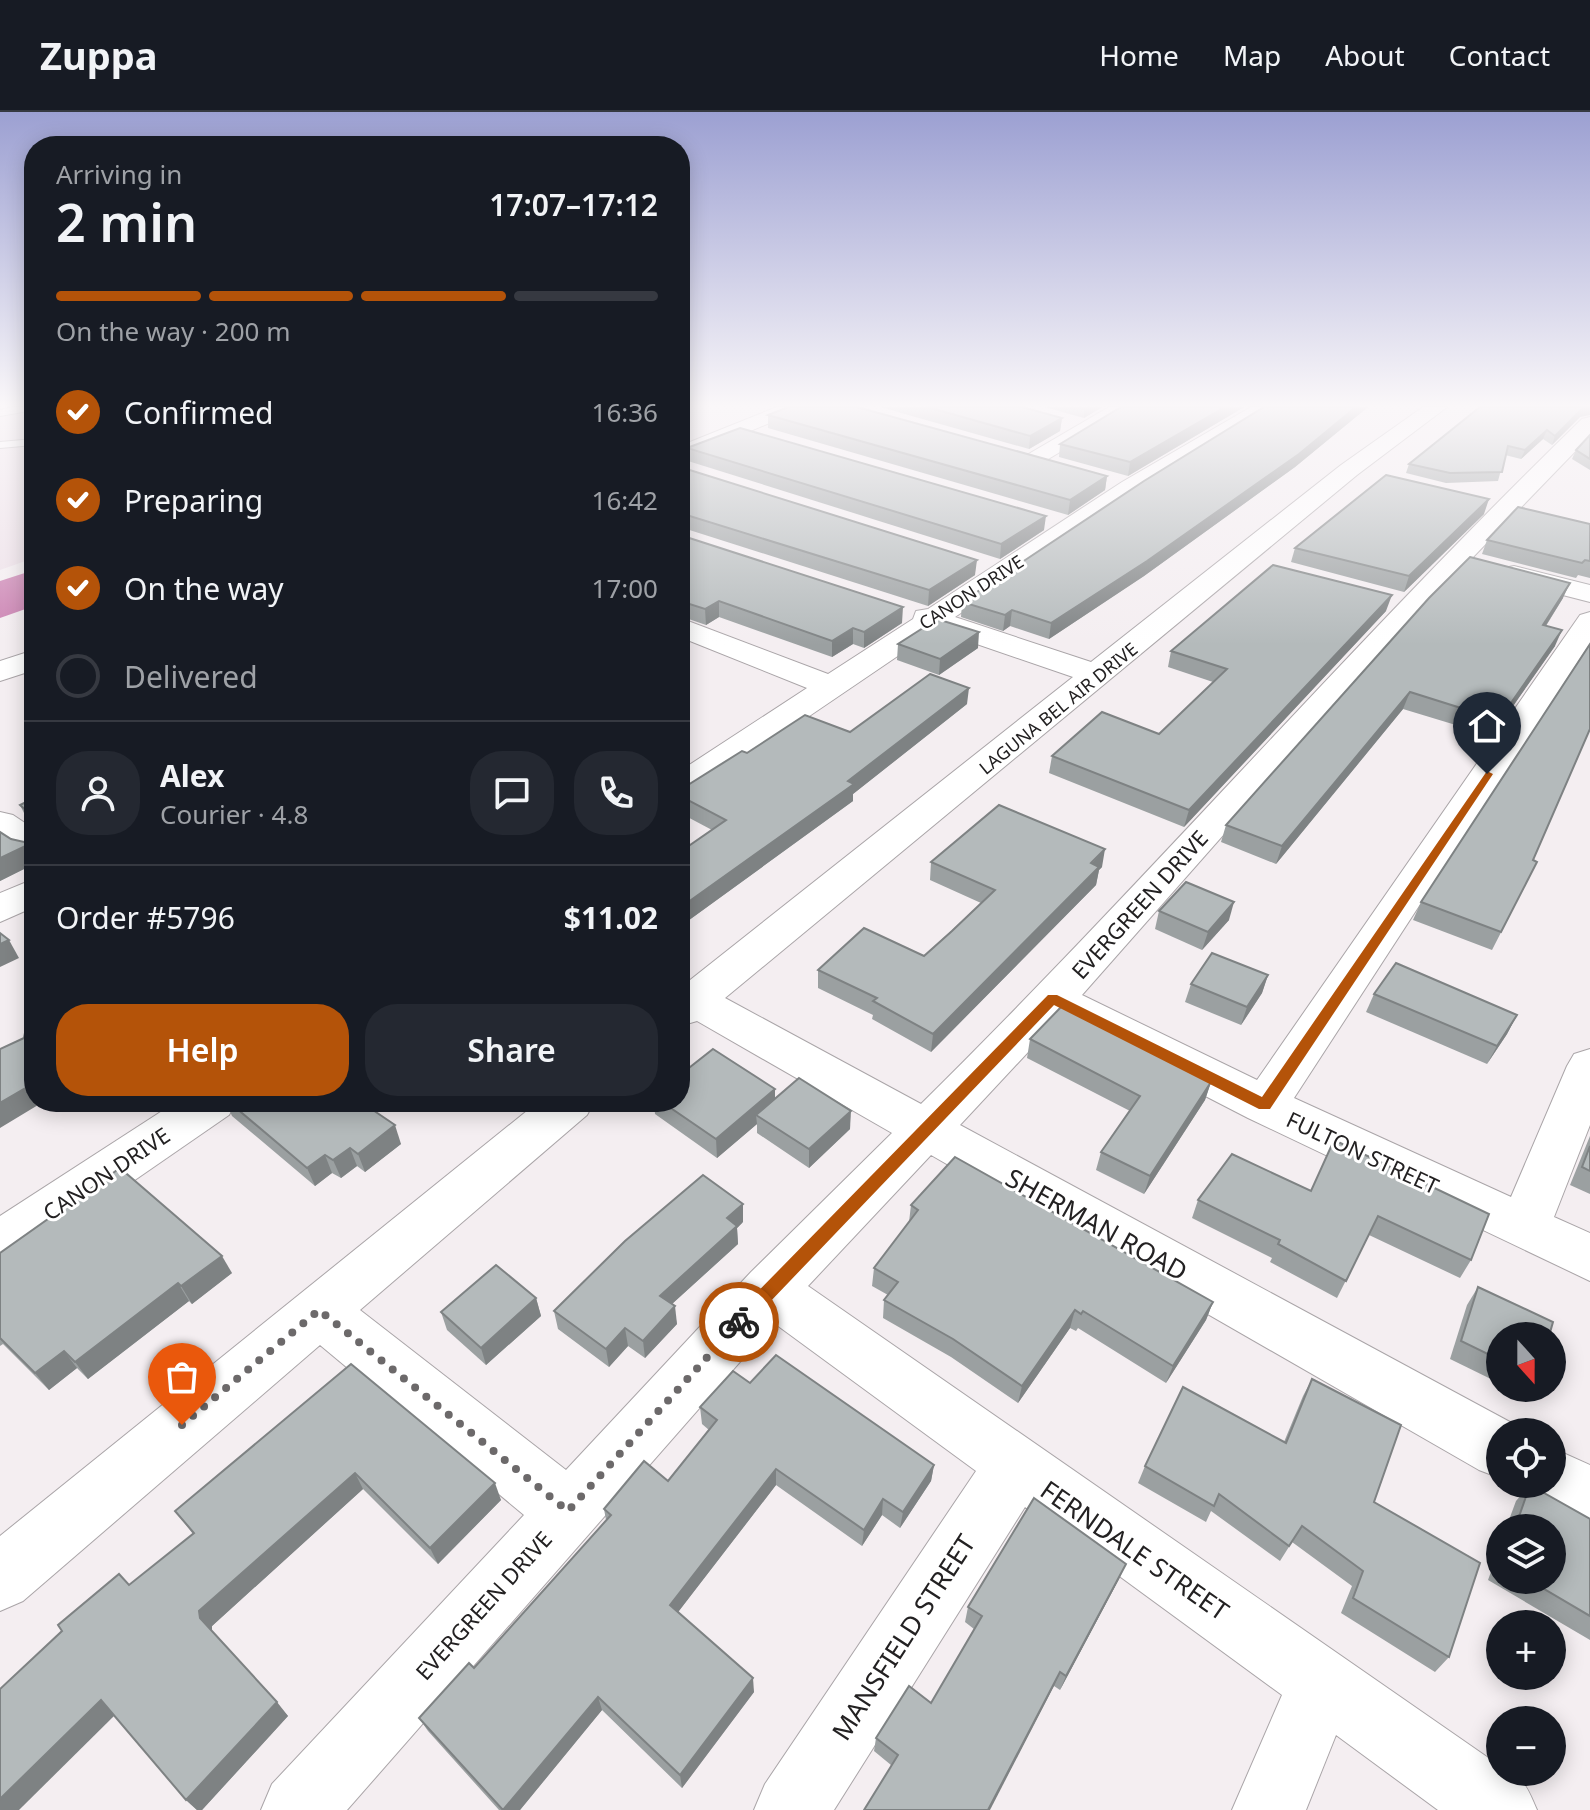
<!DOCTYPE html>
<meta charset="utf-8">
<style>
:root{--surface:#171b24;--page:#242831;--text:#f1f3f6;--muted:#9ea1a6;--line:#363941;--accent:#b45309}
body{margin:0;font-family:"Noto Sans",sans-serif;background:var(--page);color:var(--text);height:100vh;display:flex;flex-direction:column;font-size:30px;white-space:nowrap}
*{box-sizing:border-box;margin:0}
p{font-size:26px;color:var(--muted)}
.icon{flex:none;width:44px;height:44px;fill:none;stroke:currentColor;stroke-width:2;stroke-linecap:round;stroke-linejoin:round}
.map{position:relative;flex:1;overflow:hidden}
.details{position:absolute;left:24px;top:24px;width:666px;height:976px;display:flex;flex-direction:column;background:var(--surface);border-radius:32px;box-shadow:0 4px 20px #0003}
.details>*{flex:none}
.needle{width:52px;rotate:159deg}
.fabs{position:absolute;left:1486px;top:1210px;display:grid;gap:16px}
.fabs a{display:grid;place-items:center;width:80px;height:80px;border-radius:50%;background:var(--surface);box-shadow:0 4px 20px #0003;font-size:40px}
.pin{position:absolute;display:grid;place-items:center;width:68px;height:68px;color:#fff;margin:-82px -34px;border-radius:50% 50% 50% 0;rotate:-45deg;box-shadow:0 0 8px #0007}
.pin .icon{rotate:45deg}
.courier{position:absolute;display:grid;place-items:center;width:80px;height:80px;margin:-40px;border:6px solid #b45309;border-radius:50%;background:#fff;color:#222;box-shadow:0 2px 10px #0007}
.overview em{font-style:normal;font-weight:600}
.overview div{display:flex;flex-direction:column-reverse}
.overview{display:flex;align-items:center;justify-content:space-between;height:136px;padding:0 32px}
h1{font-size:52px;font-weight:600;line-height:60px}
.bar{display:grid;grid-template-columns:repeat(4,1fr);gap:12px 8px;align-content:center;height:96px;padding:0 32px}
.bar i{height:10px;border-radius:6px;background:var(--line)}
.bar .selected{background:var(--accent)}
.bar p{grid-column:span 4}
.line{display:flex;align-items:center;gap:20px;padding:0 32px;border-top:2px solid var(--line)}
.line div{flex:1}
.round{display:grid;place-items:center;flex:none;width:84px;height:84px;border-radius:32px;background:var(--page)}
ol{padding:0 32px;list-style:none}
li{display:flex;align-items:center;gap:24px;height:88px}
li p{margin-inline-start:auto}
li .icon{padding:8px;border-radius:50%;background:var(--accent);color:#fff;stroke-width:4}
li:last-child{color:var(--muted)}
li i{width:44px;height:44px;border:4px solid var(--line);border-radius:50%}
.button{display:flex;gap:16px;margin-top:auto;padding:16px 32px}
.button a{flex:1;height:92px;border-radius:32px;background:var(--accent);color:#fff;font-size:32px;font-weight:600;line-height:92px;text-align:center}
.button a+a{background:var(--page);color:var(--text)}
header{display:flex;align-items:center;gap:48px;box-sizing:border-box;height:112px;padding:0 40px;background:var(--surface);border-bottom:2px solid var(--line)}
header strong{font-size:38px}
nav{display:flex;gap:44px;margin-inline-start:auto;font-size:28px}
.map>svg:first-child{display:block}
.built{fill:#ede0e8}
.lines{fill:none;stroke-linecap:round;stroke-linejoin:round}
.river{fill:#cb82b2;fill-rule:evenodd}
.lane-casing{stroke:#aaa5a8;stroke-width:2}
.street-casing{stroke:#aaa5a8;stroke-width:2}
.lane{fill:#fff;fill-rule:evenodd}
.street{fill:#fff;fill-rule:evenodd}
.wall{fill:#9ba0a1}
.shaded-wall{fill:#7e8283}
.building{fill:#b4babb;stroke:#7e8283;stroke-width:2}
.route{fill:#b45309}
.done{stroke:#6c696a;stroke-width:8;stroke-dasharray:0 14.4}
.labels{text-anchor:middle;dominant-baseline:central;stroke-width:6;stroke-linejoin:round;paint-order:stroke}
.far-street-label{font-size:18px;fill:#232122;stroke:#fff}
.street-label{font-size:22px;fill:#232122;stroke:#fff}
.near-street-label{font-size:26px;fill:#232122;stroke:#fff}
</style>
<header>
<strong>Zuppa</strong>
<nav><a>Home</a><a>Map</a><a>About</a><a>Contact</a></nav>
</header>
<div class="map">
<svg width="1590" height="1698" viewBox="0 0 1590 1698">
<rect width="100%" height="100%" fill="#f4eef1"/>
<polygon class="built" points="0,295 34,295 34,446 0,458"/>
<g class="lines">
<polygon class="river" points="34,458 34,494 0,506 0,469"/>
<g class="lane-casing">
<g id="lane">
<polygon points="14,295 34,295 34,298 0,304 0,298"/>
<polygon points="34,327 34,333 0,336 0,330"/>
</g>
</g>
<g class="street-casing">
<g id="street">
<polygon points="777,295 807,295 680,349 680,334"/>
<polygon points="1109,295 1135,295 1040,352 1032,354 1020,347"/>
<path d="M1251,295H1277L1140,380L955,505L1091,550L1341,353L1423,295H1447L1357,363L725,886L921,992C1147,769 1354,528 1582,307L1590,305V324L1421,499L1082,883L1257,968L1580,503L1590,500V531L1294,986L1511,1085L1567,954L1574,942L1590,937V1013L1554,1105L1590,1121V1169L1248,1006L1058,908L960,1013L1521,1316L1523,1320H1500V1366L1479,1358L931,1043L808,1174L1500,1654V1660C1523,1660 1529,1680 1537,1698H1438L1336,1623L1306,1698H1232L1282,1583L1025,1395L834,1698H754L765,1672L976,1359L774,1211L347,1698H261L272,1672L524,1403L320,1233L23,1489L0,1499V1424L538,990H594L587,1003L360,1198L566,1358L751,1160L892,1021L697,909L680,914V876L1073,565L936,518L693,683L680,686V659L807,576L680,525V506L828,562L913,507L916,499L928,497L1122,370Z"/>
<polygon points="1514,454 1590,473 1590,490 1504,468 1500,462 1504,456"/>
<polygon points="34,538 34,558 0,569 0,549"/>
<polygon points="0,700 13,703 34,717 34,745 21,742 0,728"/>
<polygon points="34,767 34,795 0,810 0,781"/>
<polygon points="176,990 236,990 229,1003 19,1148 0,1154 0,1104"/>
<polygon points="1552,1336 1590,1353 1590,1418 1530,1387 1524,1372 1552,1372"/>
</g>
</g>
<use href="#lane" class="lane"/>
<use href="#street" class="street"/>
</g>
<g class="wall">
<polygon points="880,295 1022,295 1062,306 1060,319 1029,337"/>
<polygon points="1044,295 1102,295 1084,306"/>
<polygon points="1121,295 1244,295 1128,364 1059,345 1060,332"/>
<polygon points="1264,295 1368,295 1295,355 1144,464 1049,527 1010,514 1003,519 961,505 962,490"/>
<polygon points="768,303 1107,364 1105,378 1068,403 768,316"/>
<polygon points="1580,305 1552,333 1543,327 1521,347 1505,343 1498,369 1446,371 1406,361 1409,352"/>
<polygon points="1590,323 1590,358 1572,347 1576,338"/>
<polygon points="687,336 1044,418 1000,447 688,349"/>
<polygon points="680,355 975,463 928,494 680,415"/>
<polygon points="1484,402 1404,480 1291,450 1295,436"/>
<polygon points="1590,412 1590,466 1578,463 1576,466 1482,442 1487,428"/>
<polygon points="680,423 902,511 864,536 853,532 832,545 719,505 706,513 680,504"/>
<polygon points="1429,486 1563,486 1546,514 1555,534 1492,624 1403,597 1276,752 1221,730 1226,713"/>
<polygon points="1386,499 1184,715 1049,661 1052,644 1159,622 1213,570 1168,555 1171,539"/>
<polygon points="898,532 978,536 939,563 897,548"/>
<polygon points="967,592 853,682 853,689 685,811 680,808 680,740 712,718 680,701 680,678 747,641 850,620"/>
<polygon points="1583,632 1533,748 1537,750 1492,838 1413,808 1421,790"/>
<polygon points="34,686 34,752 0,769 0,720 11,727 24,730 28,727 28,709 20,693"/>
<polygon points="931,750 1102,755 1099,758 1096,773 931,940 872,907 873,903 818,876 818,858 924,844 981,791 930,768"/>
<polygon points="1159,799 1229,808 1202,838 1155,817"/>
<polygon points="1268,863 1262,881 1241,913 1185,890 1191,872"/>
<polygon points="1374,882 1517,903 1507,922 1487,952 1366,900"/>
<polygon points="1030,927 1211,970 1205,988 1144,1082 1096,1058 1101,1040 1130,999 1027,946"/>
<polygon points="775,977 775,987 850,1017 809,1056 757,1021 757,1012 717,1046 655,1002 654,990 680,990"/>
<polygon points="226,990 361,990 401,1032 365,1060 357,1054 341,1066 332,1061 315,1074 232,1004"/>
<polygon points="1590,1024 1590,1082 1570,1073"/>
<polygon points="1334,1028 1471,1148 1460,1166 1369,1123 1337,1186 1270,1150 1272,1146 1192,1106 1198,1088 1311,1079"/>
<polygon points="911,1093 1213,1190 1206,1208 1166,1271 1078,1216 1076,1219 1070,1216 1018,1291 951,1245 883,1206 884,1188 888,1183 872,1174 874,1156 909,1110"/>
<polygon points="743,1110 737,1116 738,1132 672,1192 677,1212 645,1246 628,1234 609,1255 558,1217 554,1199"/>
<polygon points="0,1141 232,1161 192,1192 189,1189 88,1267 77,1256 49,1278 3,1232 0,1234"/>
<polygon points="1478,1175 1500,1224 1500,1267 1497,1270 1450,1247 1467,1193"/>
<polygon points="536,1186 541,1204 486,1253 447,1218 441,1200"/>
<polygon points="351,1252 501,1388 438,1452 363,1377 212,1514 212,1519 288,1604 202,1698 197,1698 186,1688 193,1422 175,1399"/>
<polygon points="1312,1267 1374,1390 1449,1545 1435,1560 1341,1501 1352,1474 1292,1430 1280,1449 1211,1399 1206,1410 1138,1371 1145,1354 1284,1330 1303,1284"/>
<polygon points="750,1271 934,1353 931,1369 900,1416 882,1403 862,1434 776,1373 678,1500 754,1580 682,1676 602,1598 520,1698 499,1698 428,1619 419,1606 474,1556 606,1408 604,1397 668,1369 709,1318 702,1312 700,1295"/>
<polygon points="1530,1373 1590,1407 1590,1528 1488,1468 1500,1435 1500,1468 1552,1468 1552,1416 1506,1416 1516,1389"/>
<polygon points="1119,1467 1060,1578 1054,1574 891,1653 874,1639 876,1626 931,1591 974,1517 965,1510 968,1495"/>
</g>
<g class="shaded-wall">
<polygon points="1085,295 1102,295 1084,306"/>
<polygon points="1225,295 1244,295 1128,364 1130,350"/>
<polygon points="1356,295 1368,295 1295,355 1144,464 1049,527 1051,511"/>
<polygon points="1590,295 1590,303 1580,305 1552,333 1555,324 1583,296"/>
<polygon points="1062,306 1060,319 1029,337 1030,324"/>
<polygon points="1547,318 1543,327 1521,347 1525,338"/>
<polygon points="1107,364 1105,378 1068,403 1070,388"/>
<polygon points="1489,387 1484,402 1404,480 1409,464"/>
<polygon points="1046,404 1044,418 1000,447 1001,432"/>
<polygon points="977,448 975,463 928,494 929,478"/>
<polygon points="1570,471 1563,486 1536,529 1543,513"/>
<polygon points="1392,483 1386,499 1184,715 1189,698"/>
<polygon points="719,489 719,505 706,513 705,497"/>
<polygon points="903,495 902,511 864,536 864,520"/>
<polygon points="1012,498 1010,514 1003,519 1005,503"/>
<polygon points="853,516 853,532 832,545 832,529"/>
<polygon points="1562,518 1555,534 1492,624 1499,608"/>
<polygon points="979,520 978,536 939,563 940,547"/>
<polygon points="969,576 967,592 853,682 853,689 685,811 684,793"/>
<polygon points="1410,580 1403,597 1276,752 1282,734"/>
<polygon points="34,730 34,752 0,769 0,746"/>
<polygon points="1105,737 1102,755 1099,758 1096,773 931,940 933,922"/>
<polygon points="1234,790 1229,808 1202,838 1208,820"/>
<polygon points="9,828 19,846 0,855 0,832"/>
<polygon points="1268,863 1262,881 1241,913 1247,895"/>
<polygon points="1517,903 1507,922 1487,952 1497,934"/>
<polygon points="1211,970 1205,988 1144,1082 1150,1064"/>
<polygon points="34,971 34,990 43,990 0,1016 0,991"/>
<polygon points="775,977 775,995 756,1003 757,1012 717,1046 716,1027"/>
<polygon points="851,999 850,1017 809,1056 809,1037"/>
<polygon points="395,1013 401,1032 365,1060 358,1042"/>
<polygon points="350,1036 357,1054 341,1066 333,1048"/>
<polygon points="325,1043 332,1061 315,1074 307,1056"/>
<polygon points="743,1092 743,1110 737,1116 738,1132 662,1201 660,1184 727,1106"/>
<polygon points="222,1144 232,1161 192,1192 181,1174"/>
<polygon points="178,1171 189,1189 88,1267 75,1250"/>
<polygon points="536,1186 541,1204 486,1253 481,1236"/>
<polygon points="1213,1190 1206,1208 1166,1271 1173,1254"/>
<polygon points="675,1194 677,1212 645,1246 643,1229"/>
<polygon points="1075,1198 1070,1216 1018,1291 1022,1274"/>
<polygon points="625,1216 628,1234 609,1255 606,1237"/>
<polygon points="64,1239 77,1256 49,1278 35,1261"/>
<polygon points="934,1353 931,1369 900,1416 903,1400"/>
<polygon points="776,1357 776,1373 672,1508 670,1493"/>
<polygon points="355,1361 363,1377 212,1514 212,1521 200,1506 199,1499"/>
<polygon points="495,1371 501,1388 438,1452 430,1436"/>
<polygon points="883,1387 882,1403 862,1434 864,1418"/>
<polygon points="1126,1452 1119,1467 1060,1578 1066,1564"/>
<polygon points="1060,1560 1054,1574 990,1698 988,1698"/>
<polygon points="753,1566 754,1580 682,1676 680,1663"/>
<polygon points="598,1585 602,1598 520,1698 503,1698"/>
<polygon points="101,1588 116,1602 19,1698 0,1698 0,1687"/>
<polygon points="277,1590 288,1604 202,1698 197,1698 186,1688"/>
</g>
<g class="building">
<polygon points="788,295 857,295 1107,364 1070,388 768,303"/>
<polygon points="927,295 1022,295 1062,306 1030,324"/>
<polygon points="1121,295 1225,295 1130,350 1060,332"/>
<polygon points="1264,295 1356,295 1299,342 1147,449 1051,511 1012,498 1005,503 962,490 1144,369"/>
<polygon points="1480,295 1588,295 1583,296 1555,324 1547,318 1525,338 1508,334 1502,360 1450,361 1409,352"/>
<polygon points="740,316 1046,404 1001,432 687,336"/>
<polygon points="1590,323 1590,347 1576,338"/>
<polygon points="680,355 977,448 929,478 680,401"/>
<polygon points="1386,363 1489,387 1409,464 1295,436"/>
<polygon points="1518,395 1590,412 1590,449 1585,448 1582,451 1487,428"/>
<polygon points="680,423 903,495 864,520 853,516 832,529 719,489 705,497 680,489"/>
<polygon points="1470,445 1570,471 1543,513 1562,518 1499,608 1410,580 1282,734 1226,713 1429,486"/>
<polygon points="1273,453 1392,483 1189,698 1052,644 1102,600 1159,622 1227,557 1171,539"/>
<polygon points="937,507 979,520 940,547 898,532"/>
<polygon points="1590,532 1590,617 1533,748 1537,750 1501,820 1421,790"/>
<polygon points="930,562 969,576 848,669 854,672 684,793 680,791 680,740 726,708 680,684 680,678 742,639 747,641 805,603 850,620"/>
<polygon points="34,686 34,730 0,746 0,720 11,727 24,730 28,727 28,700 20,693"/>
<polygon points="999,693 1105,737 1091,751 1099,755 933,922 873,889 877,886 818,858 864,816 924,844 952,819 995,778 931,750"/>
<polygon points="1186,770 1234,790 1208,820 1159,799"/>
<polygon points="0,821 9,828 0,832"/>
<polygon points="1212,841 1268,863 1247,895 1191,872"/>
<polygon points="1396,851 1517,903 1497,934 1374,882"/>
<polygon points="1062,894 1211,970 1150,1064 1101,1040 1140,984 1030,927"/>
<polygon points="34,912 34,971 0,991 0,937 24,926 26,916"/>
<polygon points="713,937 775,977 716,1027 662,990 680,990 680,963"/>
<polygon points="799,966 851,999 809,1037 756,1003"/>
<polygon points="229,990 361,990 395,1013 358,1042 350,1036 333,1048 325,1043 307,1056"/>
<polygon points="1334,1028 1489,1102 1471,1148 1378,1104 1346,1169 1278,1132 1280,1128 1198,1088 1232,1042 1311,1079"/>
<polygon points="1590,1034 1590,1059 1582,1055"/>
<polygon points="955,1045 1213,1190 1173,1254 1083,1199 1081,1202 1075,1198 1022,1274 953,1227 884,1188 898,1170 874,1156 918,1098 911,1093"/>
<polygon points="120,1056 222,1144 181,1174 178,1171 75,1250 64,1239 35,1261 0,1226 0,1141"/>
<polygon points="703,1063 743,1092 727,1106 737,1114 660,1184 675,1194 643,1229 625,1216 606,1237 554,1199 625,1129"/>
<polygon points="496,1153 536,1186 481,1236 441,1200"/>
<polygon points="1478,1175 1553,1210 1549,1224 1500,1224 1500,1248 1461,1229"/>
<polygon points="776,1243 934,1353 903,1400 883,1387 864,1418 776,1357 670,1493 753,1566 680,1663 598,1585 503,1698 419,1606 469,1551 474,1556 611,1403 604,1397 644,1349 668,1369 717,1308 700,1295 733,1259 750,1271"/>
<polygon points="351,1252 495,1371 430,1436 355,1361 199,1499 200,1506 277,1590 186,1688 101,1588 0,1687 0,1577 62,1519 58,1513 119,1462 129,1473 194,1421 175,1399"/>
<polygon points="1312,1267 1401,1313 1374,1390 1480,1451 1449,1545 1353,1486 1363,1459 1302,1414 1289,1434 1219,1382 1214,1394 1145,1354 1183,1275 1286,1331"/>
<polygon points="1530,1373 1590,1407 1590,1504 1529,1468 1552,1468 1552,1416 1515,1416"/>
<polygon points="1034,1386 1126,1452 1066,1564 1060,1560 988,1698 864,1698 898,1643 876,1626 909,1574 931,1591 982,1504 968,1495"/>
</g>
<linearGradient id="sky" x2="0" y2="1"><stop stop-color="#9ca0d2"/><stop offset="0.55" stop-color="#faf7f9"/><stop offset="1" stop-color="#faf7f9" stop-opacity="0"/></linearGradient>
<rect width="1590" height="533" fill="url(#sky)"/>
<polygon class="route" points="1487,659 1493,662 1270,997 1259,997 1054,893 745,1216 733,1216 733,1205 1048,883 1057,883 1262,985"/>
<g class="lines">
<polyline class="done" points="182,1313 319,1198 568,1399 739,1210"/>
</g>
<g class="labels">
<g class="far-street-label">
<text transform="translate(971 480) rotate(-33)">CANON DRIVE</text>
<text transform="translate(1058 596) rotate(-39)">LAGUNA BEL AIR DRIVE</text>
</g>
<g class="street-label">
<text transform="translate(1139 792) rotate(-48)">EVERGREEN DRIVE</text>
<text transform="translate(1363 1040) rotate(25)">FULTON STREET</text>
<text transform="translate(106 1061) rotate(-34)">CANON DRIVE</text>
<text transform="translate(483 1493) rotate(-48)">EVERGREEN DRIVE</text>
</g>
<g class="near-street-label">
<text transform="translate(1097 1112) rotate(29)">SHERMAN ROAD</text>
<text transform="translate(1135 1438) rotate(35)">FERNDALE STREET</text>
<text transform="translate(903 1525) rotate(-57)">MANSFIELD STREET</text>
</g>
</g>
</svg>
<div class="fabs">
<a><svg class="needle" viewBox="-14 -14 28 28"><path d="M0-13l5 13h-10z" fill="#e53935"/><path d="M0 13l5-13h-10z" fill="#9ea1a6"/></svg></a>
<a><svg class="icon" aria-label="locate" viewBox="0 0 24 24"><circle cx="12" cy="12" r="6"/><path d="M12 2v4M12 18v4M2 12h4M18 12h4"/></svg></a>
<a><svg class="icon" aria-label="layers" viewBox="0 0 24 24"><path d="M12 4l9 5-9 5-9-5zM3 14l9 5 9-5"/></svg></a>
<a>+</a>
<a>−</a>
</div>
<div class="pin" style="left:182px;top:1313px;background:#ea580c"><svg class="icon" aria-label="bag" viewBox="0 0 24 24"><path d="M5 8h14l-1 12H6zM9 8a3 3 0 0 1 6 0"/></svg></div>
<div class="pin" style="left:1487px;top:662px;background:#1f2937"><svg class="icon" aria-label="home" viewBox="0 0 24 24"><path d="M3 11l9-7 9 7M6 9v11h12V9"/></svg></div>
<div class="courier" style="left:739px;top:1210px"><svg class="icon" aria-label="bike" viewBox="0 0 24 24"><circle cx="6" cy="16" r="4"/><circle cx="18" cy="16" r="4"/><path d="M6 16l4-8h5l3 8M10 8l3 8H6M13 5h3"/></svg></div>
<section class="details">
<div class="overview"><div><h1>2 min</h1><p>Arriving in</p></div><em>17:07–17:12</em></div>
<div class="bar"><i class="selected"></i><i class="selected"></i><i class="selected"></i><i></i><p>On the way · 200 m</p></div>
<ol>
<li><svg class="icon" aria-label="check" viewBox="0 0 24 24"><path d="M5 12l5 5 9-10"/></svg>Confirmed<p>16:36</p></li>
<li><svg class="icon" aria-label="check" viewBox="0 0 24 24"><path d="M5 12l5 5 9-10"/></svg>Preparing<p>16:42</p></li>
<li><svg class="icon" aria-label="check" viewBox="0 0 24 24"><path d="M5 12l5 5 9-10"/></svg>On the way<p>17:00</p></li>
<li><i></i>Delivered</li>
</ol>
<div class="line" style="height:144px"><a class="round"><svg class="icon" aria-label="person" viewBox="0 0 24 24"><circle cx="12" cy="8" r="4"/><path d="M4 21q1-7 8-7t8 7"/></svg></a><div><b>Alex</b><p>Courier · 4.8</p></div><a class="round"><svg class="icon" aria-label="chat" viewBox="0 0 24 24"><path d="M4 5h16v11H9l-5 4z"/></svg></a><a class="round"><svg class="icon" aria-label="phone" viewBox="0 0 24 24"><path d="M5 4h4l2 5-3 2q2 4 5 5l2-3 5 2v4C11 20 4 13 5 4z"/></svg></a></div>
<div class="line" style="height:104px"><div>Order #5796</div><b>$11.02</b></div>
<div class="button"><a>Help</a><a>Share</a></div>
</section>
</div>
